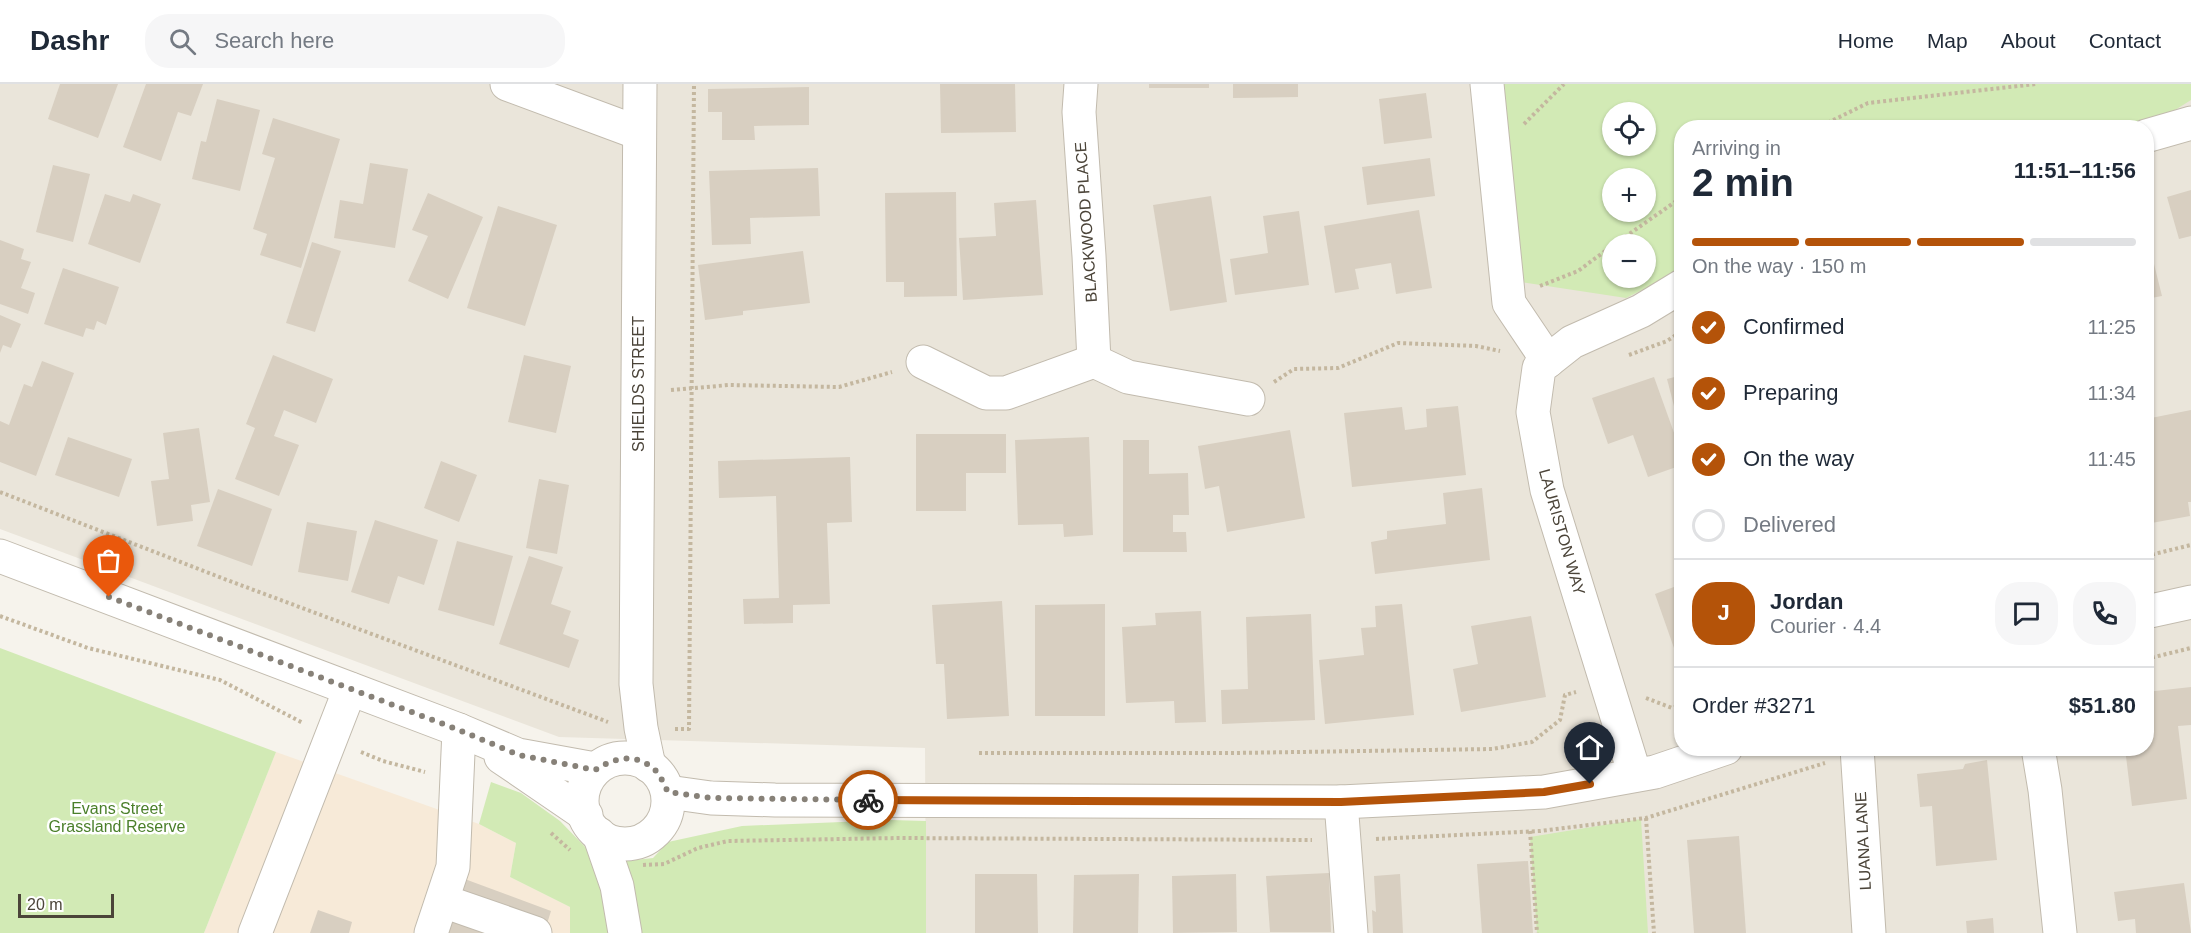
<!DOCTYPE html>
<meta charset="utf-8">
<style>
:root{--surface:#fff;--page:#f6f6f7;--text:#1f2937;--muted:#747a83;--line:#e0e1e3;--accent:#b45309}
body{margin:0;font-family:Arial,sans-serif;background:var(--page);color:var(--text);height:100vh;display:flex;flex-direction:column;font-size:22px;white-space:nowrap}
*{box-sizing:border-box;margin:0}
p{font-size:20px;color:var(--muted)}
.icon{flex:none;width:33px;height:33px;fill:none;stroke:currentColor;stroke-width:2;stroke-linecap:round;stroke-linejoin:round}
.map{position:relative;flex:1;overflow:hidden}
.drawer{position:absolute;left:1674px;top:36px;width:480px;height:636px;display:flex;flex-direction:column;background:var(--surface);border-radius:24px;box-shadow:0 2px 4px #0004}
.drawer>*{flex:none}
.controls{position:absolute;left:1602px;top:18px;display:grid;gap:12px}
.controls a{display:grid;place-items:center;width:54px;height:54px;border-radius:50%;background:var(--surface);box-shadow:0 2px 4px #0004;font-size:30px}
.scale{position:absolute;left:18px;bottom:15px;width:96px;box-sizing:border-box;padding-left:6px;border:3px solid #4b4439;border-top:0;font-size:16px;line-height:21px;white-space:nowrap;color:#4b4439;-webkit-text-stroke:4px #fff;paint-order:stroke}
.pin{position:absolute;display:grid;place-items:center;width:51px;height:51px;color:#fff;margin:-62px -26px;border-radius:50% 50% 50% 0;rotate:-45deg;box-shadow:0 0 6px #0007}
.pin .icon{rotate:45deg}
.courier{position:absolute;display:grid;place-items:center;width:60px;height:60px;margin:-30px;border:4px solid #b45309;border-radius:50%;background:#fff;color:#222;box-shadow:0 2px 8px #0007}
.head em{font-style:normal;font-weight:700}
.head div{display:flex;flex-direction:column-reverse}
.head{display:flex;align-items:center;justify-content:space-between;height:102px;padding:0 18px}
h1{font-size:39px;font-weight:700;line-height:45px}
.bar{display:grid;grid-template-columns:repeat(4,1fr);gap:9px 6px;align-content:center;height:72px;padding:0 18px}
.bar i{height:8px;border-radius:4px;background:var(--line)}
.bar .selected{background:var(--accent)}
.bar p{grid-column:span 4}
.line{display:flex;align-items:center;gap:15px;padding:0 18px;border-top:2px solid var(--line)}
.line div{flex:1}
.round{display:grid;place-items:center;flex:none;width:63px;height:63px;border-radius:24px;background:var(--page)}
ol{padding:0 18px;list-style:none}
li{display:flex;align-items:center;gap:18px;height:66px}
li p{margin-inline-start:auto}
li .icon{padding:6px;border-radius:50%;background:var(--accent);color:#fff;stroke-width:4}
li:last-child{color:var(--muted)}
li i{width:33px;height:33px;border:3px solid var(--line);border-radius:50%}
header{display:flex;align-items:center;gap:36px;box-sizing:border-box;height:84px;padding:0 30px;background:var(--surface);border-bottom:2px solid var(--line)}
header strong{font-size:28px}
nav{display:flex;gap:33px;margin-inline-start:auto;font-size:21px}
.search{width:420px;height:54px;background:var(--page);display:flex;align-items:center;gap:15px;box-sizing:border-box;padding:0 21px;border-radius:24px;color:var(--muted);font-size:22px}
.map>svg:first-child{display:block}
.residential{fill:#eae5da;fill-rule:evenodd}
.commercial{fill:#f7ead8}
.green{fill:#d2eab5;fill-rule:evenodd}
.building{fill:#d8cfc1}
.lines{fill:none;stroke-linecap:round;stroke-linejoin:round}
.minor-casing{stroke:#c2bbae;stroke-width:35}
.path{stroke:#c4b79f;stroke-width:4;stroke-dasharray:3 3;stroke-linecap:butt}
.minor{stroke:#fff;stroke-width:33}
.done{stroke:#878178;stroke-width:6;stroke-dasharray:0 10.8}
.route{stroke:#b45309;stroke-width:8}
.labels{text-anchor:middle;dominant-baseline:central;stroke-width:5;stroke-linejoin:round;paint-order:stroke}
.street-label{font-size:16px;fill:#4b4439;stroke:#fff}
.park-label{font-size:16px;fill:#4a7f2a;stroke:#fff}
</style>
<header>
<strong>Dashr</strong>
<div class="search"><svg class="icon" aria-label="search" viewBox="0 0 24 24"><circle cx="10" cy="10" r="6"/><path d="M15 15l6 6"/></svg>Search here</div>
<nav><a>Home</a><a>Map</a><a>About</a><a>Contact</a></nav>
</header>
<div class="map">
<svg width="2191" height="849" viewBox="0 0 2191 849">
<rect width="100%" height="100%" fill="#f6f3ec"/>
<path class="residential" d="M0,0H2191V849H926L925,664L559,653L0,445ZM1612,28H1646V62H1612ZM1682,44H2146V664H1682ZM1612,94H1646V128H1612ZM1612,160H1646V194H1612Z"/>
<polygon class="commercial" points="276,668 479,740 516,759 510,793 570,823 570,849 204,849"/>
<g class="green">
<path d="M1497,0H2191V16L2151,41L2138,43L1682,44L1681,187L1626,214L1521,198ZM1612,28H1646V62H1612ZM1612,94H1646V128H1612ZM1612,160H1646V194H1612Z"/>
<polygon points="0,564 276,668 204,849 0,849"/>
<polygon points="491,698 521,709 560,737 592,770 601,774 626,777 653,774 668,758 742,742 891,736 926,737 926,849 570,849 570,823 510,793 516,759 479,740"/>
<polygon points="1641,735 1648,849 1537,849 1530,753"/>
</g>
<g class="building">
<polygon points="60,0 118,0 98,54 48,35"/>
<polygon points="146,0 203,0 191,32 178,28 161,77 123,63"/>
<polygon points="940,0 1015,0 1016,48 941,49"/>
<rect x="1149" y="0" width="60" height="4"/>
<polygon points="1233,0 1298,0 1298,13 1233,14"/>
<polygon points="809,3 809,41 754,42 755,56 722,56 722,28 708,28 708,5"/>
<polygon points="1426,9 1432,54 1384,60 1379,15"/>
<polygon points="217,15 260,26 240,107 192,95 201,57 206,58"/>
<polygon points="273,34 340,55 301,184 260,171 267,150 253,145 275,74 262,70"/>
<polygon points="1430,74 1435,112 1367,121 1362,83"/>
<polygon points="370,79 408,85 395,164 334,154 340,116 363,120"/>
<polygon points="53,81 90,90 73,158 36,148"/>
<polygon points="818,84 820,132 750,134 751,160 712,161 709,87"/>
<polygon points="2191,106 2191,152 2179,155 2167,113"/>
<polygon points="956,108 957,212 904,213 904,198 886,198 885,109"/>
<polygon points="428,109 483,133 448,215 408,197 428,152 412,146"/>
<polygon points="105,110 130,118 133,110 161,120 140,179 88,160"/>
<polygon points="1211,112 1227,218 1170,227 1153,121"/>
<polygon points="1036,116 1043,211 963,216 959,154 996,152 994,119"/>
<polygon points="498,122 557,141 525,242 467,224"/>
<polygon points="1419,126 1432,204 1396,210 1391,179 1355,185 1359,205 1335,209 1324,142"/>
<polygon points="1299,127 1309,201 1235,211 1230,175 1268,169 1263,132"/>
<polygon points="2146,148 2162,212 2146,215"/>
<polygon points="0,156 24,165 21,175 31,178 21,204 35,209 28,230 0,220"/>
<polygon points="312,158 341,167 315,248 286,239"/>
<polygon points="803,167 810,219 743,227 743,231 705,236 698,181"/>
<polygon points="63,184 119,203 106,241 97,237 94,246 86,244 83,253 44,240"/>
<polygon points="0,231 21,240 11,264 3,261 0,269"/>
<polygon points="273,271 333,295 316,339 284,326 274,352 299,361 279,412 235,395 255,344 246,340"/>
<polygon points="524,271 571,282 556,349 508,338"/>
<polygon points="42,277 74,289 36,392 0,378 0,337 9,341 24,300 32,303"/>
<polygon points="1682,291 1682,332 1677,334 1667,295"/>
<polygon points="1654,293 1682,371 1682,381 1648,393 1633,351 1608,360 1592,314"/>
<polygon points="1458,322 1466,391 1352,403 1344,329 1402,323 1405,346 1427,343 1426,325"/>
<polygon points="2191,326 2191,418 2188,418 2190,432 2146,440 2146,335"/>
<polygon points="199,344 210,418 191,421 193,437 157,442 151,397 169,395 163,349"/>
<polygon points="1290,346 1305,434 1227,448 1219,402 1205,405 1198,362"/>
<polygon points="916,350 1006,350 1006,389 966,389 966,427 916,427"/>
<polygon points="68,353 132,375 119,413 55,391"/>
<polygon points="1089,353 1093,451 1064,453 1063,440 1018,441 1015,356"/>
<polygon points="1123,356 1149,356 1149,390 1188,389 1189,431 1173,431 1173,448 1186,448 1187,468 1123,468"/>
<polygon points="850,373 852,438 827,439 830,520 793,521 793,539 744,540 743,515 779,514 776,412 719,414 718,377"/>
<polygon points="441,377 477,391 459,438 424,424"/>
<polygon points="539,395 569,401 557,470 526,464"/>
<polygon points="1482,404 1490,476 1375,490 1371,458 1387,455 1387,447 1446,440 1443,409"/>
<polygon points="218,405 272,425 252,482 197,462"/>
<polygon points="375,436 438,456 424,501 398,492 389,520 351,508"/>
<polygon points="307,438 357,447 348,497 298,488"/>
<polygon points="457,457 513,472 494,542 438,526"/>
<polygon points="529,472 563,483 551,520 571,527 563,550 579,556 569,584 499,560"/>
<polygon points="1682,500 1682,584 1681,584 1655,510"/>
<polygon points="1002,517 1009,632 947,635 944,580 936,580 932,521"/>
<polygon points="1105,520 1105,632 1035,632 1035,521"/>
<polygon points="1402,520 1414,631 1325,640 1319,576 1364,571 1361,544 1376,543 1375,522"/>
<polygon points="1201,527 1206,638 1175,639 1174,617 1126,619 1122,543 1156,541 1155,529"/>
<polygon points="1311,530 1315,636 1222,640 1221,606 1248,605 1246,533"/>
<polygon points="1531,532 1546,613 1461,628 1453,585 1478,580 1471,542"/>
<polygon points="2191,603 2191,641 2178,642 2187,715 2132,722 2125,664 2146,664 2146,608"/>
<polygon points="1987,676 1997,776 1936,782 1932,722 1920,723 1917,690 1963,685 1965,680"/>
<polygon points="1739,752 1746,849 1694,849 1687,756"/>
<polygon points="1528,777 1533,849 1482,849 1477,780"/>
<polygon points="1329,789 1331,848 1270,848 1266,792"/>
<polygon points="975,790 1037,790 1038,849 975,849"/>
<polygon points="1139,790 1138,849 1073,849 1074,791"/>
<polygon points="1236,790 1237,848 1173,849 1172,792"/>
<polygon points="1400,790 1403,849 1373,849 1372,826 1376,828 1374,792"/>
<polygon points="462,794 551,827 546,843 458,811"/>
<polygon points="2184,799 2191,849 2136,849 2135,835 2118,837 2114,808"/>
<polygon points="318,826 352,838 349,849 310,849"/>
<polygon points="449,833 486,849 443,849"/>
<polygon points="1993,834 1994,849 1967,849 1966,837"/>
</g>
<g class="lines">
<g class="minor-casing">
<g id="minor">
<polyline points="507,0 639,49"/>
<polyline points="640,0 636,600 641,644 649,682"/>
<polyline points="1081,0 1079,28 1089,172 1094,277"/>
<polyline points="1487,0 1509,219 1548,277"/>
<polyline points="2146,52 2191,39"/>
<polyline points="923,278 986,309 1006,309 1094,277 1128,293 1248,315"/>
<polyline points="0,472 459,646 518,671 595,685"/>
<polyline points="2146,528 2191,518"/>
<polyline points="1857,664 1869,849"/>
<polyline points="2038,664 2045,706 2060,849"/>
<polyline points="501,673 586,731"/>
<circle cx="625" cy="717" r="43"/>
<polyline points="1635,691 1547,406 1533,328 1539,284 1572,258 1641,227 1682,202"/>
<polyline points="668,708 711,714 775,716 1341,718 1544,708 1655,688 1726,664"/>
<polyline points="1341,718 1351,849"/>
<polyline points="599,750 617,802 625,849"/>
<polyline points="443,817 535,849"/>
<polyline points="255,849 350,605"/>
<polyline points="431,849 453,783 459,646"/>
</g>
</g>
<g class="path">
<polyline points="1524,40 1564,0"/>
<polyline points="1817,44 1868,19 2036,0"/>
<polyline points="1615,160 1682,113"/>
<polyline points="1540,202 1578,187 1612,162"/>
<polyline points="1629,271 1667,257 1682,247"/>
<polyline points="1274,298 1294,285 1338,284 1398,259 1476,262 1500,267"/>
<polyline points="671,306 729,301 839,303 892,288"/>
<polyline points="0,408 227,496 608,638"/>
<polyline points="2146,472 2191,461"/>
<polyline points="0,532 88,564 220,596 303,639"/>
<polyline points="2146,575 2191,564"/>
<polyline points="1646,614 1672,624 1682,621"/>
<polyline points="675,645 689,645 694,0"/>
<polyline points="361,668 383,677 425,688"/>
<polyline points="979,669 1234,669 1492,665 1532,658 1560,636 1565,611 1576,608"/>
<polyline points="1646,734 1654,849"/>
<polyline points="1530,747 1537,849"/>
<polyline points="551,749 570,766"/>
<polyline points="1376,755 1540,747 1646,734 1825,679"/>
<polyline points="643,781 664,780 698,764 728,757 899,754 1312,756"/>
</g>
<use href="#minor" class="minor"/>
</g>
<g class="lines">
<path class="done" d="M109,513L459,646L519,671L595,686C615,673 637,668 656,687C661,692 664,701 668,708L711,714L868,716"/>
<polyline class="route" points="868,716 1341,718 1544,708 1590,700"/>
</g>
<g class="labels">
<g class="street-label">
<text transform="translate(1086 138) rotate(-94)">BLACKWOOD PLACE</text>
<text transform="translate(638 300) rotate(-90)">SHIELDS STREET</text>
<text transform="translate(1562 448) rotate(74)">LAURISTON WAY</text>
<text transform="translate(1863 757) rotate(-93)">LUANA LANE</text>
</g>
<g class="park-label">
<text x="117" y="724">Evans Street<tspan x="117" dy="18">Grassland Reserve</tspan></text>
</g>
</g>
</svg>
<div class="controls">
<a><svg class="icon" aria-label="locate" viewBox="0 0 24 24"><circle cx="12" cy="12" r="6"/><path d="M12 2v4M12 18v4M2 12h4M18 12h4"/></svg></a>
<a>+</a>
<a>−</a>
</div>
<div class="scale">20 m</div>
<div class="pin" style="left:109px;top:513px;background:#ea580c"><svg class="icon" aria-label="bag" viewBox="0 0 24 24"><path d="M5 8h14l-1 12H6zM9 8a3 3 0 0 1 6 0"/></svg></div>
<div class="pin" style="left:1590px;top:700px;background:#1f2937"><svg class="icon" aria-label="home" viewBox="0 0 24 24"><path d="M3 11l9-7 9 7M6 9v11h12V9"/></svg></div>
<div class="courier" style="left:868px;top:716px"><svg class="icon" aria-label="bike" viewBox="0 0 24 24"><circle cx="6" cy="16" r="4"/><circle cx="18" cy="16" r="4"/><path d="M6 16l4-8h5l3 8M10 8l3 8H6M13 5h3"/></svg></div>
<section class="drawer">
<div class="head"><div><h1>2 min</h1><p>Arriving in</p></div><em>11:51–11:56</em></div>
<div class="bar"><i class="selected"></i><i class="selected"></i><i class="selected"></i><i></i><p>On the way · 150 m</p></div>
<ol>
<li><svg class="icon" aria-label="check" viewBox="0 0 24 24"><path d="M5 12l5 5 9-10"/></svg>Confirmed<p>11:25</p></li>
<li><svg class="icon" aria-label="check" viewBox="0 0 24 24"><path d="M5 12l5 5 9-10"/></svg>Preparing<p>11:34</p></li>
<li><svg class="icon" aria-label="check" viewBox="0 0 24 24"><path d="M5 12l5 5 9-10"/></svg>On the way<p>11:45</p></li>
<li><i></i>Delivered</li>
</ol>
<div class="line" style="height:108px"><b class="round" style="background:var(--accent);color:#fff">J</b><div><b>Jordan</b><p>Courier · 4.4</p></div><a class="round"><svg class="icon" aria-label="chat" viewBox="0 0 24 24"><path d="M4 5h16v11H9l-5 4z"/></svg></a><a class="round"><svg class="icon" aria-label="phone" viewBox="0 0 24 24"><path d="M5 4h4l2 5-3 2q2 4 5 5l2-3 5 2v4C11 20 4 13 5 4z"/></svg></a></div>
<div class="line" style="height:78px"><div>Order #3271</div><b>$51.80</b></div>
</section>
</div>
